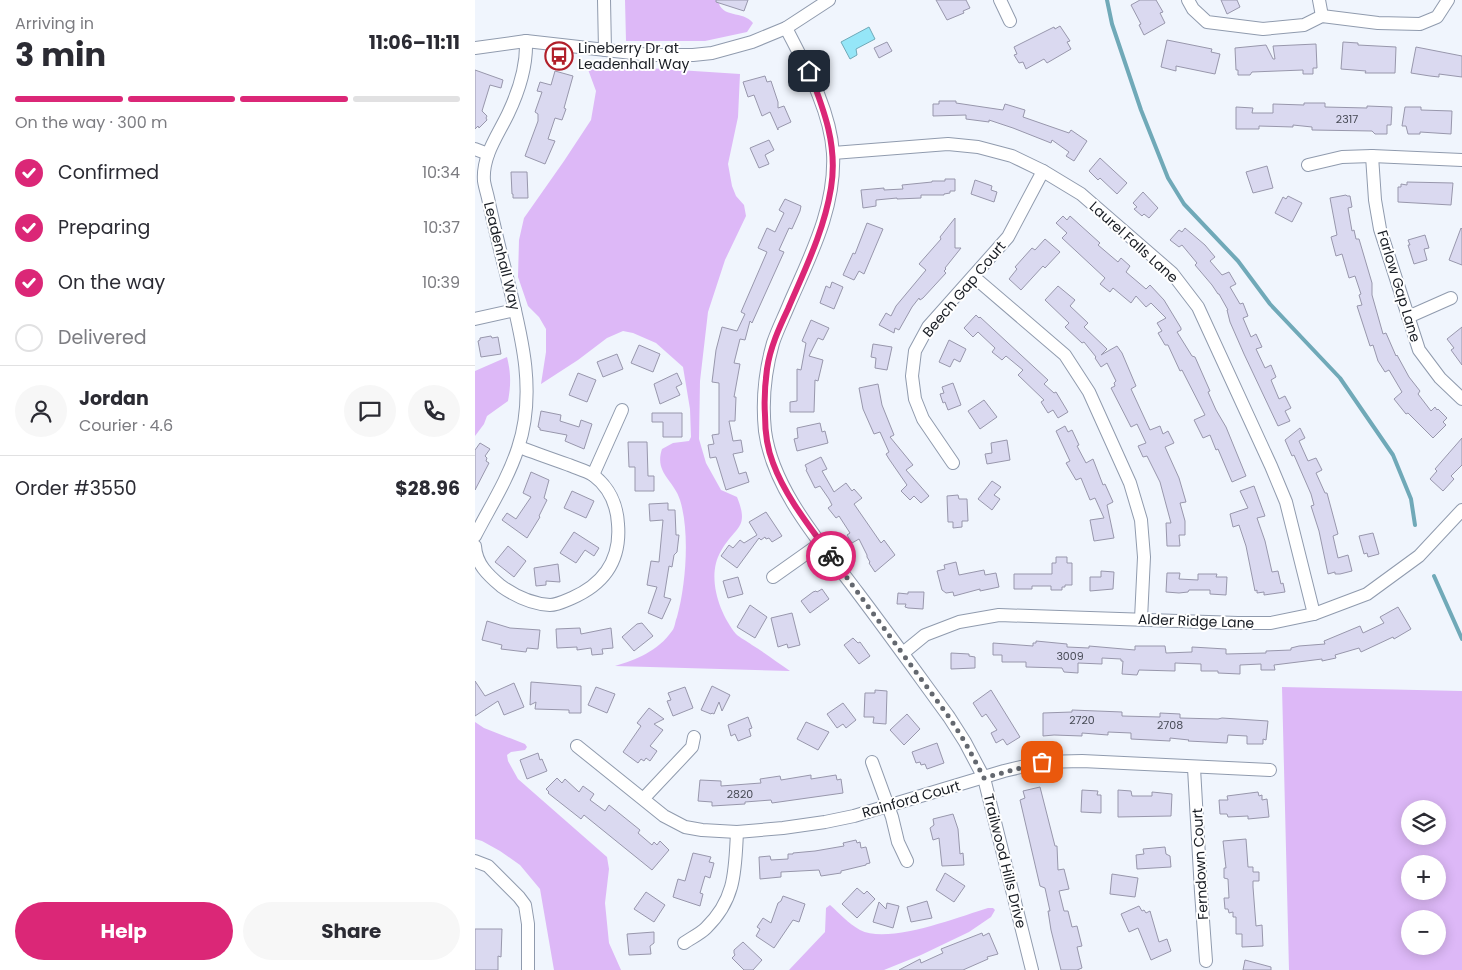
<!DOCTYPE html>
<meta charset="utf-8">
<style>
:root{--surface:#fff;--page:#f7f7f7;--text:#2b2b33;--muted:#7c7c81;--line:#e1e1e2;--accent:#db2777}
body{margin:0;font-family:Poppins,sans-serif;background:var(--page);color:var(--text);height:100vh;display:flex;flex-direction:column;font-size:19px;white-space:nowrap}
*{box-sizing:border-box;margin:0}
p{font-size:16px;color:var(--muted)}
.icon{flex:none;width:28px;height:28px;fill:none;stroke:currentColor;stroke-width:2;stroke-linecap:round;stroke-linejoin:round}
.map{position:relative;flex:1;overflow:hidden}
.side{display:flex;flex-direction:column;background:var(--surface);width:475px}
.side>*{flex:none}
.tools{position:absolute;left:926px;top:800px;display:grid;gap:10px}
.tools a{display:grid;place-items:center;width:45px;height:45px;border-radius:50%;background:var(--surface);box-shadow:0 2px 12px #0003;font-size:25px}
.pin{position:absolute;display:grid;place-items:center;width:42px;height:42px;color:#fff;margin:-21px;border-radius:10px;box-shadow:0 2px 8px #0006}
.courier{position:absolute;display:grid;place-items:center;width:50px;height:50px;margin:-25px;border:4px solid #db2777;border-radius:50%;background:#fff;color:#222;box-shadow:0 1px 6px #0007}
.overview em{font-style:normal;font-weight:700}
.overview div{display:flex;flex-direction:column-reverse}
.overview{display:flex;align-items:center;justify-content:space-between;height:85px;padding:0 15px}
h1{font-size:32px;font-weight:700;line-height:38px}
.bar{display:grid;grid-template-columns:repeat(4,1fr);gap:8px 5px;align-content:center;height:60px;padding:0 15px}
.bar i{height:6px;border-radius:4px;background:var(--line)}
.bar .on{background:var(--accent)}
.bar p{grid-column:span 4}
.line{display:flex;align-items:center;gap:12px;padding:0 15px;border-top:1px solid var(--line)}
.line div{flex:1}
.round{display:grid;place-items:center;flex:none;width:52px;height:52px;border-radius:26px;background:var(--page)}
ol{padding:0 15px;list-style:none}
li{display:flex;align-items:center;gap:15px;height:55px}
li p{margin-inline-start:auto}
li .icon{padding:5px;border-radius:50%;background:var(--accent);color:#fff;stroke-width:4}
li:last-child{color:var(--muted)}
li i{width:28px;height:28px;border:2px solid var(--line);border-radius:50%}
.primary-button{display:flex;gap:10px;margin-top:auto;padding:10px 15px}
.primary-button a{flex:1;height:58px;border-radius:30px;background:var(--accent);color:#fff;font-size:20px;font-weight:700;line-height:58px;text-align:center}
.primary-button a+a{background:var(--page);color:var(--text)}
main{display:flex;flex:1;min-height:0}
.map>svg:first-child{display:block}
.green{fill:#ddb8f7;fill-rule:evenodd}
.water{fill:#95e6f8;stroke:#70a9b8}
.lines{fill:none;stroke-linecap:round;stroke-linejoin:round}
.stream{stroke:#70a9b8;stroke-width:4}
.building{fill:#dad9f0;stroke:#9897ac}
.minor-casing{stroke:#909bae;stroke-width:14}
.minor{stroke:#fff;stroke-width:12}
.done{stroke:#64686f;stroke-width:5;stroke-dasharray:0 9}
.route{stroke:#db2777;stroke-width:6}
.labels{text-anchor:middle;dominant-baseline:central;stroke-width:4;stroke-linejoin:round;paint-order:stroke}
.number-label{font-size:11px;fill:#484b56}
.poi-label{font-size:14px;fill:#181c23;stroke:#fff;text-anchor:start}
.street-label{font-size:14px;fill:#181c23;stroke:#fff}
</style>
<main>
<section class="side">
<div class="overview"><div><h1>3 min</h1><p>Arriving in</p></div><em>11:06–11:11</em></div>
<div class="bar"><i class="on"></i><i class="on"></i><i class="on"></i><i></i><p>On the way · 300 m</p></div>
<ol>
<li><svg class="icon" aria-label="check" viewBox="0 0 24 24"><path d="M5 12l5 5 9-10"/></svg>Confirmed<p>10:34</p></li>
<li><svg class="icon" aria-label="check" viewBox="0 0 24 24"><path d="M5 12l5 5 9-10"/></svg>Preparing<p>10:37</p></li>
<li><svg class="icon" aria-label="check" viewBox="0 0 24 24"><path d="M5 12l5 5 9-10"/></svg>On the way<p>10:39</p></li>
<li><i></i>Delivered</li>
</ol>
<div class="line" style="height:90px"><a class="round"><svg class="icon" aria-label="person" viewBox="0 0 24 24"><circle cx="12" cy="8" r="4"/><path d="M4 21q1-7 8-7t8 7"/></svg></a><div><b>Jordan</b><p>Courier · 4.6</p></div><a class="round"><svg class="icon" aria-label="chat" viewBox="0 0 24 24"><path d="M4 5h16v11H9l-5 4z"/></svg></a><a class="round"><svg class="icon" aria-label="phone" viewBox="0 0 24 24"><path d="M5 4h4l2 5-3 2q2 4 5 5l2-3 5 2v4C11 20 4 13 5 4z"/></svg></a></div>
<div class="line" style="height:65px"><div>Order #3550</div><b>$28.96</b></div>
<div class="primary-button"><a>Help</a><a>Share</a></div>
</section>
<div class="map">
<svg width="987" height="970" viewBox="0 0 987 970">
<rect width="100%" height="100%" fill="#f0f5fd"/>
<g class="green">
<path d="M150,0H243C246,19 268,10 278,23L272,32L230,41H151Z"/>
<path d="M111,64L265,74L263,117L253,164L257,186L261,196L269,205L271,216L250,260L233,312L225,381L224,439L231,463L246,490L262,497C275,529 260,526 246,551C231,576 244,613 261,634C265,638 272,641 277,645C290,653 302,662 315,671L140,666C161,660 183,651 197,631C200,628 200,621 202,617C211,585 215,532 205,500C199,480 179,473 187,449L198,443L214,441L216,437L215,409L208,367L181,343L158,333L148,331L132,338L103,360L66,384L71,352V329L64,317L53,306L43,277L44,240L49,218L89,161L116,120L121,91Z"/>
<path d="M32,357C36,373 36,385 33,401L12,416L9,424L0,436V371Z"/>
<path d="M807,687L987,691V970H814ZM935,809H962V836H935ZM935,864H962V891H935ZM935,919H962V946H935Z"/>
<polygon points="0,722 9,728 50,744 52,747 50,750 36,752 32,755 33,761 43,779 132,857 134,869 130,903 134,943 146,970 79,970 65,889 45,865 25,851 7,841 0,839"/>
<path d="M355,905C365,914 373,923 385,930C413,945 483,917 513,908H518L520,910L516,917L494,932L446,955L409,970H314L350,932L351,908Z"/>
</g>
<polygon class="water" points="394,27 400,39 381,49 382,55 375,59 366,42"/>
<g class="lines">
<g class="stream">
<polyline points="632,0 637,24 666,110 693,178 709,204 763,261 795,304 865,378 918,455 936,499 940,525"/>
<polyline points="959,576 987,639"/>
</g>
</g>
<g class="building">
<polygon points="241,0 273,0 269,11 241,2"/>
<polygon points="461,0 491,0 495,8 488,11 489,13 472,20"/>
<polygon points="665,0 681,0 688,12 685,13 690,23 669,35 664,25 666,24 656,5"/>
<polygon points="746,0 762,0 765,7 752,14"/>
<polygon points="585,26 595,41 592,42 596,49 572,63 569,59 551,69 548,62 544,63 539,55 542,54 539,47 579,27 580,29"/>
<polygon points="692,40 737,49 736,52 745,54 740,74 701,66 701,71 686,67"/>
<polygon points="412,42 417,51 404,58 399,48"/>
<polygon points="868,42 883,43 883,45 921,47 920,73 890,73 891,71 866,69"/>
<polygon points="841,44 842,68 838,68 838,74 828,74 828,70 777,72 775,75 763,75 763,70 761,70 760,48 791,45 798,59 800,59 798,46"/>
<polygon points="941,47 987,56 987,77 964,74 964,77 955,76 936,73"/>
<polygon points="0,70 28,80 26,88 15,85 7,111 12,116 11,118 12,120 4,128 3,126 0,129"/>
<polygon points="80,71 98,76 89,108 91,109 87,120 80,118 73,139 80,141 70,164 50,156 63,121 63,114 60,112 67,92 62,91 65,82 76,85"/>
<polygon points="290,76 292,82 296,81 303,102 303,108 309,106 316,122 303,128 303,130 295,112 287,116 279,95 273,97 268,82"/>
<polygon points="464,101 481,101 481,103 528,110 530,104 550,110 548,117 594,133 596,130 612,141 599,161 591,156 594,152 577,140 576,143 538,128 514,120 514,122 491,119 491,115 458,116 458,104 464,104"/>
<polygon points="829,103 850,103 850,107 892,108 892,106 917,107 916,125 912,125 912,134 900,134 897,131 837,130 837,127 818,125 818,127 784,126 784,129 761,129 761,107 778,108 777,113 798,113 798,104 829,105"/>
<polygon points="930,107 946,107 946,110 977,111 976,134 945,132 945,134 933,134 931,126 927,126"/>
<polygon points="294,140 299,150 290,155 294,164 284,168 275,148"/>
<polygon points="625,158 652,183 642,194 625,178 623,180 614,171"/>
<polygon points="792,166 798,188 778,193 771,172"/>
<polygon points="36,172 52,172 53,198 38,198 38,194 37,194"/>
<polygon points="470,179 480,179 480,191 475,191 475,193 469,194 469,195 446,195 446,198 422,199 422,198 401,200 401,206 388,208 386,190 409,188 409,190 428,189 427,185 457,182 457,181 470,181"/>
<polygon points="500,180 517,186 516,190 522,192 519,202 496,194"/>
<polygon points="932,182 978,183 976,205 923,202 923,187 926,187 926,184 932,185"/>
<polygon points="668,192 683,208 674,218 669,214 667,216 659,209 662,207 658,203"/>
<polygon points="871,195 872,196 875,196 877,207 873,208 877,231 879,230 881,239 884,239 897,283 897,295 908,334 911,333 921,356 922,355 934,377 945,391 943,394 956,411 960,407 962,410 963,409 972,418 968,422 971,425 958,438 933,413 931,414 919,399 927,392 914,370 910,372 903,361 898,345 895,346 882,306 887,305 884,295 886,294 880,276 874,278 867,254 861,256 856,237 862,235 855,198"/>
<polygon points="813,196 827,203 817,222 800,213 808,197 811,199"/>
<polygon points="310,199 326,206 325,211 317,229 314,228 304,250 309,252 277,323 275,321 270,340 265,339 259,363 265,364 259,397 261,397 260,421 254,421 258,441 266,440 268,452 258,454 264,474 271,472 274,482 251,490 241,457 235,458 233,445 239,444 237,435 244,434 244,383 237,382 241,350 247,327 262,331 270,314 266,312 292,252 283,248 292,228 300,232 309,213 304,210"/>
<polygon points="588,216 592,220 595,216 625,243 623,245 643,262 646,258 655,266 651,272 671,289 675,285 689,300 706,328 706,330 702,332 717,356 720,357 735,391 733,392 741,410 751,427 771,476 757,482 743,449 741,450 735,435 728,438 719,420 730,415 707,370 705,371 693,345 690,345 683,333 687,331 682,323 691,318 676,303 671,307 661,296 656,303 638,288 635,292 625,284 630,278 587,238 592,233 581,223"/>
<polygon points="480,218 480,248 486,248 470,268 471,269 469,271 471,273 448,298 445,300 444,298 437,307 424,330 420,328 419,333 404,325 411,313 416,316 421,306 451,270 444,264 466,239 465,237"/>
<polygon points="392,223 408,229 389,274 384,271 379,280 368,275 378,253 380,254"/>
<polygon points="710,228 730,245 740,257 735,261 747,275 754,272 761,284 755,287 765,304 768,303 773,316 768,318 776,337 781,334 787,347 781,349 790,368 796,365 801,377 796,380 804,399 810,396 816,408 810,411 815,421 803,426 769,354 755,322 752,310 753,310 744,294 743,294 737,285 720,265 722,263 707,245 704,247 695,240 704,230 707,232"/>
<polygon points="986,228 987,229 987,265 974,260"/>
<polygon points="950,235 954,248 949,249 952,260 939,264 933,245 935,245 933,240"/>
<polygon points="570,239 585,252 570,268 568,266 546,290 534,279 542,269 540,267 557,248 560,250"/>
<polygon points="357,282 368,287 359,309 345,303 351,286 355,288"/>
<polygon points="583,286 600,300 595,306 613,323 609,327 632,349 626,355 642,346 647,353 661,386 656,389 675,430 685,426 688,434 693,431 699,443 690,447 704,478 711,502 705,503 710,521 710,535 704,535 705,546 692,546 691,523 696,523 685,482 672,456 668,457 663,446 671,443 662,424 656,427 636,388 640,386 639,383 641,381 632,363 626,367 620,358 621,357 609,342 607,343 590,327 594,323 570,300"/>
<polygon points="501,315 504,318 505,317 573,380 569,384 579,393 581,392 593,412 583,418 578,410 573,413 566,402 569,400 543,375 548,370 531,356 527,360 517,352 520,348 503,332 498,337 489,328"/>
<polygon points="336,320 354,328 348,340 343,338 334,356 348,360 343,381 340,380 339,412 315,412 315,402 322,401 322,369 326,370 331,343 327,341"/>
<polygon points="987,327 987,365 976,350 979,348 972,339"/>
<polygon points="16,336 17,338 23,337 26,354 6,357 3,341 5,340 5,338"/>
<polygon points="474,340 491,349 485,362 479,359 475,367 464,362"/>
<polygon points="398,344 417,347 412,370 400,368 401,358 396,357"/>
<polygon points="164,345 185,354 178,372 156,363"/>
<polygon points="142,354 148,369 128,377 122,362"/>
<polygon points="103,373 121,380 112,402 94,395"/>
<polygon points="202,373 207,384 201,387 205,395 185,404 179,384"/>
<polygon points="478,383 486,405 473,410 470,402 468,403 465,394 469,393 467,387"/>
<polygon points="403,384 407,405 419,435 415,437 438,465 431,470 454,496 446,503 439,496 435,500 426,491 432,485 414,459 411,454 414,452 405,432 399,434 388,409 384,388"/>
<polygon points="509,400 522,417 505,429 493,411"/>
<polygon points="66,411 86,415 85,421 104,427 106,420 117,424 109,449 90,441 92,435 65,430 65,428 63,427"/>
<polygon points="177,413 207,413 207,437 188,437 188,422 177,422"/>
<polygon points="345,423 347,432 350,431 353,443 322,451 319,439 323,438 322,428"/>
<polygon points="590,426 593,432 597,430 604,445 602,446 611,463 618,459 628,485 630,484 638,502 632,505 639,538 619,541 615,520 629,518 620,498 615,500 606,478 601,480 591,463 595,461 581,431"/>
<polygon points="825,428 830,438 824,441 833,461 841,458 847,470 841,473 850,493 852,493 863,534 858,536 863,558 873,555 877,571 865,574 860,574 860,572 853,574 844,531 836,506 839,505 836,494 819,455 817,456 810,440"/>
<polygon points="987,438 987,465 976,476 979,479 968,491 955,479 962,471 960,469"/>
<polygon points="532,440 535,460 512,464 510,454 517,453 516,443"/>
<polygon points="153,442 172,442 173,476 179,476 179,491 160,491 160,467 154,467"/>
<polygon points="5,443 15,449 10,456 12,458 11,461 14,463 0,490 0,450"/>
<polygon points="346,457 352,469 347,471 359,492 371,483 377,491 379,489 387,498 379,504 406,543 409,540 420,555 400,572 394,563 395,562 392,557 392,555 384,539 377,543 372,535 375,533 364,516 361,518 353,508 357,505 354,499 345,486 340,488 331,470 332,469 330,465"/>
<polygon points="56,472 74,480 69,498 72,500 64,516 65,517 52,538 27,520 32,513 41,519 56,497 48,493"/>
<polygon points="517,481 526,487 519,495 525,499 517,510 503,499"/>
<polygon points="779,486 790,516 782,518 790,541 797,572 803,571 806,584 808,583 810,592 789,595 789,592 782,593 782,590 780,591 771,546 764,525 758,527 755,514 773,508 765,491"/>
<polygon points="97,491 119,501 111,518 89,508"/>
<polygon points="483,495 484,499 492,499 493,521 487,521 487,527 478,528 478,522 473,522 472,496"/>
<polygon points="193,503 193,510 200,510 201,535 204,535 202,552 199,555 197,567 194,566 189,597 196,599 187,619 173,613 182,587 172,585 176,561 184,562 188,520 175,521 174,504"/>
<polygon points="291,512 307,536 297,542 294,538 291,539 290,537 286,540 284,538 262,568 246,556 254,545 258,548 265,540 269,543 282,535 274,522"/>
<polygon points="99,532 124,548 119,556 110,550 101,563 85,553"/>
<polygon points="898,533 904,554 893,557 892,553 889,554 884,536"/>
<polygon points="33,546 51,561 39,577 20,562"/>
<polygon points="581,557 592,557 592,563 597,563 597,585 590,585 590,587 587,587 587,590 576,590 576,586 557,586 557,589 539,589 539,574 577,574 577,563 581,563"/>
<polygon points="481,562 484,575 509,570 510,575 521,573 524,587 505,591 505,589 479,596 478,592 471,593 467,590 462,571 470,569 469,565"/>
<polygon points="83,564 85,582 71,581 71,585 61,586 59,568"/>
<polygon points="626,571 639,572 638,589 615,591 615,577 626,577"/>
<polygon points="692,573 705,573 704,579 723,580 723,574 742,574 741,577 752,577 751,595 735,594 735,590 714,590 713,592 704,593 691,592"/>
<polygon points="263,577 268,594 253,598 248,581"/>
<polygon points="347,589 354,599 335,613 326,601 338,592 341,591 342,592"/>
<polygon points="433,592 449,592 448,609 433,608 430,607 431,604 422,604 423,593 433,594"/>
<polygon points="275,605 292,617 280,638 262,627"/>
<polygon points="923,607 936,629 919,639 918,637 886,652 884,648 860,655 861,658 847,661 847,659 799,665 800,670 786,670 786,664 765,665 765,674 743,673 743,671 726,671 726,664 700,663 700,671 664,670 662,675 647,674 648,661 646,661 646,659 627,658 627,664 603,663 603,673 589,672 587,668 551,667 551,662 527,662 527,655 518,655 518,643 558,646 558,643 561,643 561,641 592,644 592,647 614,648 614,646 660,650 660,646 690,646 691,653 717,652 717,647 751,649 751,654 791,653 791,651 816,650 816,648 824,646 850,644 849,641 885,626 888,633 909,623 905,617"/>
<polygon points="317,613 325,645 313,648 312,644 303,647 296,618"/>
<polygon points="12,621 35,628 65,630 63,649 52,648 51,652 26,649 27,645 7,640"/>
<polygon points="167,623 178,636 159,651 147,637 162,624"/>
<polygon points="105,628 106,634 136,628 138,648 127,649 128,654 117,655 116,648 102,650 102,647 82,648 81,629"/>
<polygon points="378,638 383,643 385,642 395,656 384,664 369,645"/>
<polygon points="476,653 494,654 494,656 500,657 500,668 476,669"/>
<polygon points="0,681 10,696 39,683 49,707 29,715 23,701 0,716"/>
<polygon points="56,682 106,686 106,713 94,713 94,710 60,709 61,702 55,705"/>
<polygon points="237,686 255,695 247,711 244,702 239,714 237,713 236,714 226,710"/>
<polygon points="121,687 140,694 132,713 113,705"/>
<polygon points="210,687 218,708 198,716 192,701 196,700 193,693"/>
<polygon points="400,690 412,691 411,724 398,723 399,717 389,717 390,693 400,693"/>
<polygon points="516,690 545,737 532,745 528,739 521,743 516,733 522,730 511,714 507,717 498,703"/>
<polygon points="368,703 381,720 371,728 368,724 362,728 352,714"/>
<polygon points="174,708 189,719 179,724 188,730 175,746 182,751 175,761 171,758 169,761 166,759 163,763 148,752 166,726 162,723"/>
<polygon points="597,710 647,712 647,716 685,717 685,713 705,714 705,718 743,719 747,718 793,721 791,740 788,739 788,744 772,744 772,736 753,735 752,743 713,741 714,740 695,738 695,741 656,739 656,733 633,732 633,735 607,733 607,736 579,735 568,736 568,713 597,712"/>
<polygon points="432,714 445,729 429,745 415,730"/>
<polygon points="273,717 277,728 274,729 276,736 263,741 260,734 256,736 253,725"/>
<polygon points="331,722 354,732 343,750 322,739"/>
<polygon points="462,743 469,763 452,769 450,764 446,765 445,762 441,763 437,752"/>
<polygon points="63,753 65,760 67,759 72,771 52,779 45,760"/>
<polygon points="336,775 336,779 361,775 362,780 366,779 368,793 297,803 296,800 270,802 270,804 237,806 237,802 223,801 225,780 246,781 246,786 286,783 285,779 305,776 306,780"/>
<polygon points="82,778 87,783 90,779 104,792 108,786 119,794 115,800 130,811 134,805 165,830 163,833 177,845 179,842 182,845 185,841 194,850 177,870 109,815 106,819 73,793 74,792 71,789"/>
<polygon points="565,787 580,846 582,846 583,870 589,869 594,889 584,891 589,911 593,911 597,927 602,926 607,946 602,947 607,968 602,970 586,970 576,930 573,911 575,911 570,888 565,886 545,800 550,798 548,791"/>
<polygon points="607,790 623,791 622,795 626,795 626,813 606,812"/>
<polygon points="643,790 656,791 657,796 677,796 677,792 697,794 696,816 643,817"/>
<polygon points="783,792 784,796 787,795 787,800 792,799 794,817 773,819 773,816 753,817 752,814 745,814 744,800 753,800 752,796"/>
<polygon points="478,814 483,829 485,854 488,853 489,865 467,866 464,838 458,840 455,828 459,825 458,819"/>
<polygon points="771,839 773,867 778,867 778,872 784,872 784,881 778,881 778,887 781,926 787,925 788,946 767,947 767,934 761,934 761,917 758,917 758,912 754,913 753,909 750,909 749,898 754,898 753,879 749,878 749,868 751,868 748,841"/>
<polygon points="381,840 382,843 385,842 386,848 391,847 395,863 391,864 391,865 366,871 366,873 346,876 344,870 306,872 306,877 285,879 284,857 295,856 296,860 313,859 313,854 318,854 318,853 340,851 369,846 368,843"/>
<polygon points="690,847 691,854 695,856 696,867 662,869 661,855 669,854 668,849"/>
<polygon points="218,853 236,857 234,862 239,863 235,878 230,876 225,893 228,894 225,906 198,897 203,879 210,881"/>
<polygon points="470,873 490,886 479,902 461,890"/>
<polygon points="637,874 663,878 660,897 635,894"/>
<polygon points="382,888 389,894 392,891 400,899 382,918 367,904"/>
<polygon points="171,892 190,905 179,922 159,909"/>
<polygon points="308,896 330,904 324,922 318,920 299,948 281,936 285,929 282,927 288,918 296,923 303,903 306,901"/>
<polygon points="452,901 457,918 436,922 432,907"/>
<polygon points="404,902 411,909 412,903 424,906 418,928 398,922"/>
<polygon points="664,906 667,911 669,910 671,913 675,911 684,942 692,939 696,951 676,960 663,928 654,932 646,914"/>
<polygon points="0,929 27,929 26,957 23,956 23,970 0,970"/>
<polygon points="179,932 179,943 175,946 176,954 154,955 152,934"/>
<polygon points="507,933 508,936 514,933 523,954 512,957 513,959 488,970 424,970 445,959 446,963 468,953 466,949"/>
<polygon points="268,942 287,960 278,970 269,970 257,958 260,955 259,953 259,950"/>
<polygon points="770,960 796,967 796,970 768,970"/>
</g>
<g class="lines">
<g class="minor-casing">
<g id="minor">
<polyline points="129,0 130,50"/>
<polyline points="525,0 535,21"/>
<polyline points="713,0 718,9 732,22 788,29 829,25 847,16 903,23 945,24 962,17 973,0"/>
<polyline points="844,0 847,16"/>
<path d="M311,28C331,67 355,109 358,153C361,209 334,258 313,307C308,319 302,331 298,343C290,371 287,402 290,431C298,491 348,546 383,593C414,634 444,676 474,717L490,742L509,778L557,970"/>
<polyline points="0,48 51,41 175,55 218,55 237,53 277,42 311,28 354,0"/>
<polyline points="0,149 13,154"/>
<polyline points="358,153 473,144 503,147 537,156 568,171 606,194 697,273 723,307 796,466 811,502 839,614"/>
<polyline points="897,156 900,200 905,229 944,350 965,378 987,399"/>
<polyline points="833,165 867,157 897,156 987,160"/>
<polyline points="499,277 590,355 614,392 655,483 666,520 669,557 666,619"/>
<polyline points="933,317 976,298"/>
<polyline points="0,319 40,310"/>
<polyline points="478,463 448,419 440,399 437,376 440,351 453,327 533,237 568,171"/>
<polyline points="118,475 147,410"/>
<path d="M0,536C15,507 33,479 43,448C63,388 44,327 30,269C24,247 19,225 14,203C13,196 10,188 9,181C7,156 23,135 33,114C44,91 52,67 51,41"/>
<path d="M0,546C1,564 13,575 26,586C40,596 57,604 75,605C82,605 90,601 97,598C129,584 146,560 143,524C142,505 134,487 118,475C112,471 101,468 94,465C77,459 60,453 44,447"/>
<polyline points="298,577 346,543"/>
<polyline points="428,653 450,635 484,622 524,615 763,623 796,623 839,614 892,594 944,556 987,510"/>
<polyline points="102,746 189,816 210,827 227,830 262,832 308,828 350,822 379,816 529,771 567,762 607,761 795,770"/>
<polyline points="397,762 417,817 423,842 432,861"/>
<polyline points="719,768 726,892 731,961"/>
<polyline points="169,798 217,747 219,737"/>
<polyline points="0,861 13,866 44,897 50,905 53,924 53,970"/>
<path d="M209,943C216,938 225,934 231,928C261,899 260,870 262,832"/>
</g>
</g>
<use href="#minor" class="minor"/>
</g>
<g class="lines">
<polyline class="done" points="356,556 474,717 490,742 509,778 567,762"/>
<path class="route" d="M334,71C349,110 363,146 356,188C349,231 330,269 313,309C304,328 295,348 292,369C290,384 289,400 290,415C290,431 292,448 298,463C310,496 335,527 356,556"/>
</g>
<defs>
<g id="bus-ring" transform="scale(1.4375)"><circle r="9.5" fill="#fff" stroke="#b11f2a" stroke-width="1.5"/><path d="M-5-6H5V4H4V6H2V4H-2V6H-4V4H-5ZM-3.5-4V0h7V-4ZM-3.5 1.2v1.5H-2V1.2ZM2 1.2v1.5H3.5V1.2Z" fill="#b11f2a"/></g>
</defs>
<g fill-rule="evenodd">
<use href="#bus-ring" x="84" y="56"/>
</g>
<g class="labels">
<g class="number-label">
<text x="872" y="119">2317</text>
<text x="595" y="656">3009</text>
<text x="607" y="720">2720</text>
<text x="695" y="725">2708</text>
<text x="265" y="794">2820</text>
</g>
<g class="poi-label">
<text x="103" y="48">Lineberry Dr at<tspan x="103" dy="16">Leadenhall Way</tspan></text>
</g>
<g class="street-label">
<text transform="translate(659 242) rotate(42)">Laurel Falls Lane</text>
<text transform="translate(27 256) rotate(76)">Leadenhall Way</text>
<text transform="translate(924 286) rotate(73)">Farlow Gap Lane</text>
<text transform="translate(489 289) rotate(-50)">Beech Gap Court</text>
<text transform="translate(721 621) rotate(2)">Alder Ridge Lane</text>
<text transform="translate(436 799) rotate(-16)">Rainford Court</text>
<text transform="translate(530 861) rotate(76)">Trailwood Hills Drive</text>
<text transform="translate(725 864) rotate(-93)">Ferndown Court</text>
</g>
</g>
</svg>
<div class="tools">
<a><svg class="icon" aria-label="layers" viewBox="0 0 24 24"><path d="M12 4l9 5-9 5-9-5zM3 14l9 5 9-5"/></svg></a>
<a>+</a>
<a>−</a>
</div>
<div class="pin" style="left:567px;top:762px;background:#ea580c"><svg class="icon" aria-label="bag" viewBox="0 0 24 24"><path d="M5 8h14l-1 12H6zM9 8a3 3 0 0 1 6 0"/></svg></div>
<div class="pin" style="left:334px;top:71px;background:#1f2937"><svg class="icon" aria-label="home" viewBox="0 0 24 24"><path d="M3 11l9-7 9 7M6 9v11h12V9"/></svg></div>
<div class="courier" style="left:356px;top:556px"><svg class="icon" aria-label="bike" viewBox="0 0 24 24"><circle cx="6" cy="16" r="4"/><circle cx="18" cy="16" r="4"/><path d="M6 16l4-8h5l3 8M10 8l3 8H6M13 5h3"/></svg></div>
</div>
</main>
